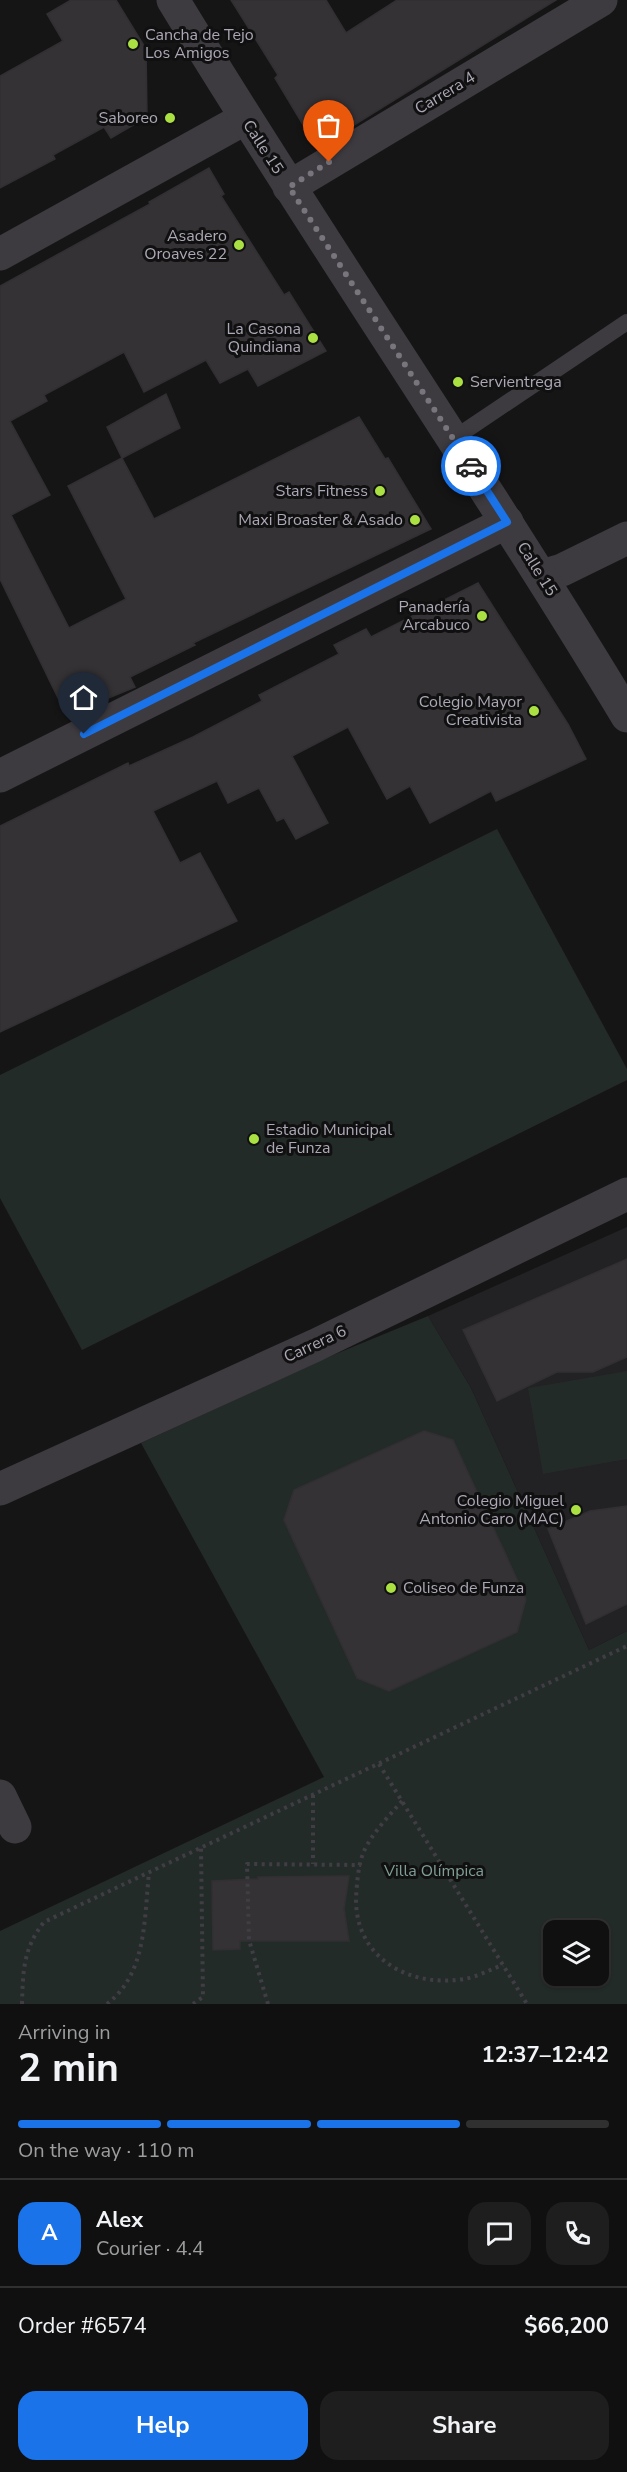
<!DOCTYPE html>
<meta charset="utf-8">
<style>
:root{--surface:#101010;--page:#1e1e1e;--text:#f1f3f6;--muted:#9c9d9f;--line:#303030;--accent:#1a73e8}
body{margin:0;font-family:"Nunito Sans",sans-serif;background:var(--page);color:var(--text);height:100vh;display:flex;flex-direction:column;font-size:22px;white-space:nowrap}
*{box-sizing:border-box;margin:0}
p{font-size:20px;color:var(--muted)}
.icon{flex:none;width:33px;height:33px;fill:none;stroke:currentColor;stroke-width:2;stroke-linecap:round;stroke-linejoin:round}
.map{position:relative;height:2004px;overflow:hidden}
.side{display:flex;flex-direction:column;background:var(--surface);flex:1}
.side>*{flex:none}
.tools{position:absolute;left:543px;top:1920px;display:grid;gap:12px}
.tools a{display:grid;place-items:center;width:66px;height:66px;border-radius:12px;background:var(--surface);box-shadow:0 2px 4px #0004,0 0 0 2px var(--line);font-size:30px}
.pin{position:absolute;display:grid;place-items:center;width:51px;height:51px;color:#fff;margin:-62px -26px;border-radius:50% 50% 50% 0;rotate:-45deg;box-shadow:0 0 6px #0007}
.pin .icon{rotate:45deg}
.courier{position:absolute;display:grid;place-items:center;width:60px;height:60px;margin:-30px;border:4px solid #1a73e8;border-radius:50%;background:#fff;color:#222;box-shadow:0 2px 8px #0007}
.head em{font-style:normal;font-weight:700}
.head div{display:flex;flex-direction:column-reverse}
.head{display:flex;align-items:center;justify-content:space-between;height:102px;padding:0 18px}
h1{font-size:39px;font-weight:700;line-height:45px}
.bar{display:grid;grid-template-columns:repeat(4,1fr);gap:9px 6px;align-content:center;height:72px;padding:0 18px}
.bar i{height:8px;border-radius:4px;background:var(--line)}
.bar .current{background:var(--accent)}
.bar p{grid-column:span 4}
.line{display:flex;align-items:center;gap:15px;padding:0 18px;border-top:2px solid var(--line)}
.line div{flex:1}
.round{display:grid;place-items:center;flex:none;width:63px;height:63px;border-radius:18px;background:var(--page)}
.primary-button{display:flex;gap:12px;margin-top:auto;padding:12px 18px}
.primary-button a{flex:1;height:69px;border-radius:18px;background:var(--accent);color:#fff;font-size:24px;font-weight:700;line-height:69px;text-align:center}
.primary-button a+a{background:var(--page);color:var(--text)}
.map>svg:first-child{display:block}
.built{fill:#222123}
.green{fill:#232b29;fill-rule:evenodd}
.building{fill:#343235;stroke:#312f32;stroke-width:1.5}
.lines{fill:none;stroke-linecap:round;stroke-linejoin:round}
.path{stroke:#403e44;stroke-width:4;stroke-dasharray:3 4.5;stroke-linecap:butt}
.service{stroke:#3d3b40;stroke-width:16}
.minor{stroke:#3d3b40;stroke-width:33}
.tertiary{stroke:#3d3b40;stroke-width:33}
.done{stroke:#78757d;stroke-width:6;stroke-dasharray:0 10.8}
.route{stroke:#1a73e8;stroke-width:8}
.poi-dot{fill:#abe043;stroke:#111011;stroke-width:2}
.labels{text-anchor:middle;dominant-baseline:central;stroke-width:6;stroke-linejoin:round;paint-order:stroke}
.poi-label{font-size:16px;fill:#ada8b5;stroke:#111011;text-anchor:end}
.street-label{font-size:16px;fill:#ada8b5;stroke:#111011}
.park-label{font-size:16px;fill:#809e96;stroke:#111011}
</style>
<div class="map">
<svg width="627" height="2004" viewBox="0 0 627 2004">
<rect width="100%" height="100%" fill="#161516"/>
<polygon class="built" points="627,1227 627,1631 589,1650 471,1388 428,1316"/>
<g class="green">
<polygon points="497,829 627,1069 627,1080 82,1350 0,1198 0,1075"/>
<path d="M428,1316L471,1388L589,1650L627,1631V2004H0V1931L324,1777L141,1443L321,1360ZM554,1930H598V1976H554Z"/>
<polygon points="627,1371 627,1459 543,1474 528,1388"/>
</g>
<g class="building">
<polygon points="71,0 116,0 146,49 147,117 111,138 104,127 53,155 55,159 0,188 0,76 63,41 47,14"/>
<polygon points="231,0 326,0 346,33 397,0 556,0 317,148 275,78 278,75"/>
<polygon points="209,168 224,194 221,196 284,295 289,292 326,351 258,386 248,369 220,383 206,360 144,392 124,352 44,395 47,401 10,421 50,495 11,515 69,628 126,599 68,486 122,458 107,427 166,394 180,428 122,458 154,519 359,417 385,459 388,458 431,529 193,643 195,645 130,677 135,687 106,699 100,688 62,706 0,579 0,286 150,204 149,202"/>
<polygon points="478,583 568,724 586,759 496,801 491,791 430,823 410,786 387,799 348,727 292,756 328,823 296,839 284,818 277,821 259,788 228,803 217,781 153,811 180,863 200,853 237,921 0,1032 0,826 128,763 129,766 193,737 262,701 259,695 339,654 334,645 366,629 371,637"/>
<polygon points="627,1259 627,1357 593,1372 557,1372 497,1401 463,1330"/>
<polygon points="424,1431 453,1440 526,1599 517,1632 389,1691 357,1678 284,1520 294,1490"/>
<polygon points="627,1506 627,1604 586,1624 548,1529 590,1511"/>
<polygon points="349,1876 344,1909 349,1941 240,1941 240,1949 213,1950 212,1881 258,1879 258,1877"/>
</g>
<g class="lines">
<g class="path">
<polyline points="379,1764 527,2004"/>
<polyline points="313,1795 313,1864"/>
<path d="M402,1801C389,1816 374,1831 365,1849C358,1863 357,1883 356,1898C355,1958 409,1988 464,1979C477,1977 491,1969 503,1965"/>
<path d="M22,2004C23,1971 23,1949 44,1922L627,1646"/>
<path d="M107,2004C147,1973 144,1919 149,1873"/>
<polyline points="193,2004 203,1997 201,1848"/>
<polyline points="268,2004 249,1940 247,1864 361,1865"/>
</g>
<polyline class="service" points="453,439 627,322"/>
<g class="minor">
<polyline points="289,187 601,0"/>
<polyline points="0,254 244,119"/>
<polyline points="542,576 562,570 627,538"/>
<polyline points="0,776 507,522"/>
<polyline points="0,1489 316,1345 627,1194"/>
<polyline points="0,1796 15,1827"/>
</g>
<path class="tertiary" d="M173,0C320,242 481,474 627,716"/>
</g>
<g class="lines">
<polyline class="done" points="329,162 289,187 471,466"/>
<polyline class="route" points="84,734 507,522 471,466"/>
</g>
<g class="poi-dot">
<circle cx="133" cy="44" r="6"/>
<circle cx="170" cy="118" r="6"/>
<circle cx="239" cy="245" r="6"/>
<circle cx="313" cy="338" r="6"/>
<circle cx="458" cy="382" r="6"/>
<circle cx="380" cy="491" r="6"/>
<circle cx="415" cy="520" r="6"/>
<circle cx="482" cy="616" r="6"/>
<circle cx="534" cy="711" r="6"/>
<circle cx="254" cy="1139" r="6"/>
<circle cx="576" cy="1510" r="6"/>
<circle cx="391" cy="1588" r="6"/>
</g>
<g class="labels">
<g class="poi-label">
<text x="145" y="35" text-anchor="start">Cancha de Tejo<tspan x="145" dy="18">Los Amigos</tspan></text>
<text x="158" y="118">Saboreo</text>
<text x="227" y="236">Asadero<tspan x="227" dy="18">Oroaves 22</tspan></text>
<text x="301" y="329">La Casona<tspan x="301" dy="18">Quindiana</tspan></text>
<text x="470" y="382" text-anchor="start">Servientrega</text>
<text x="368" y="491">Stars Fitness</text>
<text x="403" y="520">Maxi Broaster &amp; Asado</text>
<text x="470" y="607">Panadería<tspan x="470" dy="18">Arcabuco</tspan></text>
<text x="522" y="702">Colegio Mayor<tspan x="522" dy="18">Creativista</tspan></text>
<text x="266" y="1130" text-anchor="start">Estadio Municipal<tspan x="266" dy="18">de Funza</tspan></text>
<text x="564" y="1501">Colegio Miguel<tspan x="564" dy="18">Antonio Caro (MAC)</tspan></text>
<text x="403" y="1588" text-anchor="start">Coliseo de Funza</text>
</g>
<g class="street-label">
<text transform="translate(445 93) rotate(-31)">Carrera 4</text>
<text transform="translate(263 147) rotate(57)">Calle 15</text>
<text transform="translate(537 569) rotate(58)">Calle 15</text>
<text transform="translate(315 1344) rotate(-25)">Carrera 6</text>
</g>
<g class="park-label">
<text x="434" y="1871">Villa Olímpica</text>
</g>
</g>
</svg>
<div class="tools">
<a><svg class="icon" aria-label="layers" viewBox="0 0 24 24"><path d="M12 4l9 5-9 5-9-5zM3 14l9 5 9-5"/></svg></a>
</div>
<div class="pin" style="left:329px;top:162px;background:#ea580c"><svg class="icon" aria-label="bag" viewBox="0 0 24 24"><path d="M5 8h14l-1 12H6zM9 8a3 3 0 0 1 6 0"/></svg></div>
<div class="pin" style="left:84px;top:734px;background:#1f2937"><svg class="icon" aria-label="home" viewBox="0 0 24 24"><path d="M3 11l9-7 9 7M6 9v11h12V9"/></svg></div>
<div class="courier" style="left:471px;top:466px"><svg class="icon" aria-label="car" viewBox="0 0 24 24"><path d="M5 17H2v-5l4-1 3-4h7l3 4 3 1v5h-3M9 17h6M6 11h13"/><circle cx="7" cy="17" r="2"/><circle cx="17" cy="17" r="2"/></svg></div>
</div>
<section class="side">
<div class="head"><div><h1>2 min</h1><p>Arriving in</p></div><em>12:37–12:42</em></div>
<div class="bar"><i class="current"></i><i class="current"></i><i class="current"></i><i></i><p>On the way · 110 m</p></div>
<div class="line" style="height:108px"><b class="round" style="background:var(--accent);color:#fff">A</b><div><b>Alex</b><p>Courier · 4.4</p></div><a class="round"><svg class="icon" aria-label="chat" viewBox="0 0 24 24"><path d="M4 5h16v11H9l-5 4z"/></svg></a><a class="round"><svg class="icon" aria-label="phone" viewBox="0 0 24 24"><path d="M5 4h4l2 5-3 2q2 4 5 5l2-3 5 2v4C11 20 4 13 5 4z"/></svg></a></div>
<div class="line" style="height:78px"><div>Order #6574</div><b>$66,200</b></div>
<div class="primary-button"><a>Help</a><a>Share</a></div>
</section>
